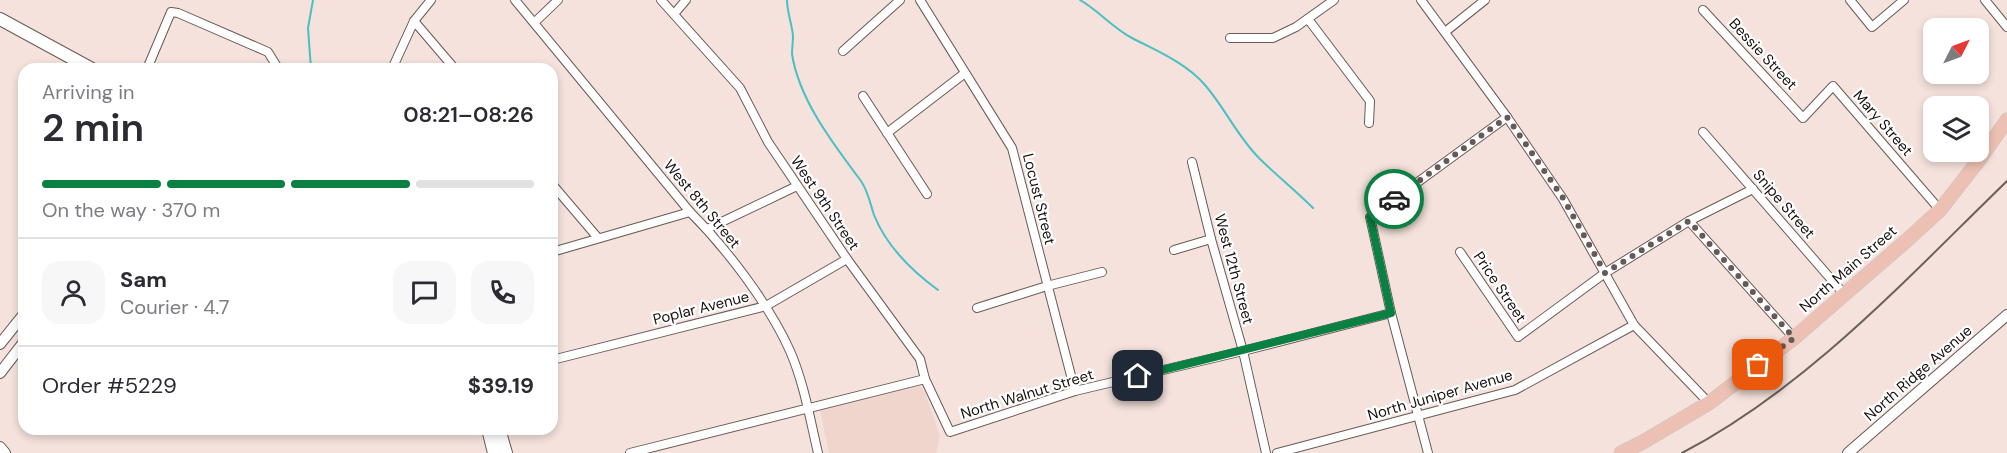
<!DOCTYPE html>
<meta charset="utf-8">
<style>
:root{--surface:#fff;--page:#f7f7f7;--text:#2b2b33;--muted:#7c7c81;--line:#e1e1e2;--accent:#0b8043}
body{margin:0;font-family:"DM Sans",sans-serif;background:var(--page);color:var(--text);height:100vh;display:flex;flex-direction:column;font-size:22px;white-space:nowrap}
*{box-sizing:border-box;margin:0}
p{font-size:20px;color:var(--muted)}
.icon{flex:none;width:33px;height:33px;fill:none;stroke:currentColor;stroke-width:2;stroke-linecap:round;stroke-linejoin:round}
.map{position:relative;flex:1;overflow:hidden}
.details{position:absolute;left:18px;top:63px;width:540px;height:372px;display:flex;flex-direction:column;background:var(--surface);border-radius:18px;box-shadow:0 3px 9px #0003}
.details>*{flex:none}
.needle{width:39px;rotate:48deg}
.controls{position:absolute;left:1923px;top:18px;display:grid;gap:12px}
.controls a{display:grid;place-items:center;width:66px;height:66px;border-radius:12px;background:var(--surface);box-shadow:0 3px 9px #0003;font-size:30px}
.pin{position:absolute;display:grid;place-items:center;width:51px;height:51px;color:#fff;margin:-26px;border-radius:12px;box-shadow:0 3px 9px #0006}
.courier{position:absolute;display:grid;place-items:center;width:60px;height:60px;margin:-30px;border:4px solid #0b8043;border-radius:50%;background:#fff;color:#222;box-shadow:0 2px 8px #0007}
.headline em{font-style:normal;font-weight:600}
.headline div{display:flex;flex-direction:column-reverse}
.headline{display:flex;align-items:center;justify-content:space-between;height:102px;padding:0 24px}
h1{font-size:39px;font-weight:600;line-height:45px}
.bar{display:grid;grid-template-columns:repeat(4,1fr);gap:9px 6px;align-content:center;height:72px;padding:0 24px}
.bar i{height:8px;border-radius:4px;background:var(--line)}
.bar .current{background:var(--accent)}
.bar p{grid-column:span 4}
.line{display:flex;align-items:center;gap:15px;padding:0 24px;border-top:2px solid var(--line)}
.line div{flex:1}
.round{display:grid;place-items:center;flex:none;width:63px;height:63px;border-radius:18px;background:var(--page)}
.map>svg:first-child{display:block}
.built{fill:#f0d5cd}
.lines{fill:none;stroke-linecap:round;stroke-linejoin:round}
.stream{stroke:#4abfc4;stroke-width:2}
.minor-casing{stroke:#6a5a55;stroke-width:10}
.tertiary-casing{stroke:#6a5a55;stroke-width:12}
.secondary-casing{stroke:#6a5a55;stroke-width:14}
.primary-casing{stroke:#c8c6c6;stroke-width:15}
.minor{stroke:#fff;stroke-width:8}
.tertiary{stroke:#fff;stroke-width:10}
.secondary{stroke:#fff;stroke-width:12}
.primary{stroke:#ecc1b3;stroke-width:14}
.rail{stroke:#6c605d;stroke-width:2}
.done{stroke:#655a57;stroke-width:6;stroke-dasharray:0 10.8}
.route{stroke:#0b8043;stroke-width:8}
.labels{text-anchor:middle;dominant-baseline:central;stroke-width:4.5;stroke-linejoin:round;paint-order:stroke}
.street-label{font-size:15px;fill:#181110;stroke:#fff}
</style>
<div class="map">
<svg width="2007" height="453" viewBox="0 0 2007 453">
<rect width="100%" height="100%" fill="#f5e2dc"/>
<polygon class="built" points="919,385 924,390 940,436 936,453 829,453 820,410"/>
<g class="lines">
<g class="stream">
<path d="M787,0C787,12 792,24 793,36C793,42 792,48 792,54C799,100 834,145 861,181C868,191 870,203 874,215C886,245 912,271 938,290"/>
<path d="M1080,0C1099,11 1113,28 1132,38C1157,51 1186,63 1205,85C1225,108 1237,136 1259,158C1276,175 1295,190 1313,208"/>
<polyline points="311,69 308,28 313,0"/>
</g>
<g class="minor-casing">
<g id="minor">
<path d="M515,0L690,212C726,248 769,304 790,351C804,383 810,419 818,453"/>
<polyline points="661,0 740,88 768,142 847,259 920,359 925,379 950,432 1075,391 1243,351 1391,313"/>
<polyline points="920,0 1012,148 1075,391"/>
<polyline points="1421,0 1507,117 1563,199 1634,325 1709,403"/>
<polyline points="1850,0 1872,27 1904,0"/>
<polyline points="1985,0 2007,27"/>
<polyline points="1703,10 1803,118 1833,86 1940,210"/>
<polyline points="674,14 686,0"/>
<polyline points="1308,19 1370,101 1369,123"/>
<polyline points="414,21 455,69"/>
<polyline points="535,22 558,0"/>
<polyline points="1445,32 1485,0"/>
<polyline points="1230,38 1273,38 1296,27 1334,0"/>
<polyline points="843,51 900,0"/>
<polyline points="147,69 171,12 178,13 268,52 276,65 276,69"/>
<polyline points="392,69 414,21 431,0"/>
<polyline points="863,96 927,194"/>
<polyline points="1703,132 1844,294"/>
<polyline points="887,133 965,73"/>
<polyline points="1192,162 1211,239 1243,351 1266,453"/>
<polyline points="552,184 598,238"/>
<polyline points="1689,221 1794,338"/>
<polyline points="707,229 797,186"/>
<polyline points="1174,250 1211,239"/>
<polyline points="552,252 690,212"/>
<polyline points="1460,252 1518,337 1605,273 1689,221 1753,189"/>
<polyline points="977,308 1047,286 1102,272"/>
<polyline points="552,360 766,306 847,259"/>
<polyline points="630,453 925,379"/>
<polyline points="1277,453 1515,390 1634,325"/>
<polyline points="1428,453 1391,313 1370,217 1507,117"/>
</g>
</g>
<g class="tertiary-casing">
<g id="tertiary">
<polyline points="0,344 24,314"/>
<polyline points="0,373 24,342"/>
<polyline points="0,447 5,453"/>
<polyline points="1848,453 2007,315"/>
</g>
</g>
<g class="secondary-casing">
<g id="secondary">
<polyline points="0,19 92,69"/>
<polyline points="488,429 494,453"/>
<polyline points="499,429 506,453"/>
</g>
</g>
<g class="primary-casing">
<polyline id="primary" points="1621,453 1643,442 1709,403 1794,338 1906,241 1940,210 1979,160 2007,120"/>
</g>
<use href="#minor" class="minor"/>
<use href="#tertiary" class="tertiary"/>
<use href="#secondary" class="secondary"/>
<use href="#primary" class="primary"/>
<path class="rail" d="M1682,453C1808,387 1906,279 2007,181"/>
</g>
<g class="lines">
<polyline class="done" points="1394,199 1507,117 1563,198 1605,273 1689,221 1794,338 1758,365"/>
<polyline class="route" points="1138,376 1391,313 1370,217 1394,199"/>
</g>
<g class="labels">
<g class="street-label">
<text transform="translate(1763 54) rotate(47)">Bessie Street</text>
<text transform="translate(1883 123) rotate(49)">Mary Street</text>
<text transform="translate(1039 199) rotate(76)">Locust Street</text>
<text transform="translate(825 203) rotate(56)">West 9th Street</text>
<text transform="translate(702 204) rotate(50)">West 8th Street</text>
<text transform="translate(1784 204) rotate(49)">Snipe Street</text>
<text transform="translate(1234 269) rotate(75)">West 12th Street</text>
<text transform="translate(1848 269) rotate(-41)">North Main Street</text>
<text transform="translate(1500 287) rotate(56)">Price Street</text>
<text transform="translate(701 308) rotate(-14)">Poplar Avenue</text>
<text transform="translate(1918 373) rotate(-41)">North Ridge Avenue</text>
<text transform="translate(1027 394) rotate(-17)">North Walnut Street</text>
<text transform="translate(1440 395) rotate(-16)">North Juniper Avenue</text>
</g>
</g>
</svg>
<div class="controls">
<a><svg class="needle" viewBox="-14 -14 28 28"><path d="M0-13l5 13h-10z" fill="#e53935"/><path d="M0 13l5-13h-10z" fill="#7c7c81"/></svg></a>
<a><svg class="icon" aria-label="layers" viewBox="0 0 24 24"><path d="M12 4l9 5-9 5-9-5zM3 14l9 5 9-5"/></svg></a>
</div>
<div class="pin" style="left:1758px;top:365px;background:#ea580c"><svg class="icon" aria-label="bag" viewBox="0 0 24 24"><path d="M5 8h14l-1 12H6zM9 8a3 3 0 0 1 6 0"/></svg></div>
<div class="pin" style="left:1138px;top:376px;background:#1f2937"><svg class="icon" aria-label="home" viewBox="0 0 24 24"><path d="M3 11l9-7 9 7M6 9v11h12V9"/></svg></div>
<div class="courier" style="left:1394px;top:199px"><svg class="icon" aria-label="car" viewBox="0 0 24 24"><path d="M5 17H2v-5l4-1 3-4h7l3 4 3 1v5h-3M9 17h6M6 11h13"/><circle cx="7" cy="17" r="2"/><circle cx="17" cy="17" r="2"/></svg></div>
<section class="details">
<div class="headline"><div><h1>2 min</h1><p>Arriving in</p></div><em>08:21–08:26</em></div>
<div class="bar"><i class="current"></i><i class="current"></i><i class="current"></i><i></i><p>On the way · 370 m</p></div>
<div class="line" style="height:108px"><a class="round"><svg class="icon" aria-label="person" viewBox="0 0 24 24"><circle cx="12" cy="8" r="4"/><path d="M4 21q1-7 8-7t8 7"/></svg></a><div><b>Sam</b><p>Courier · 4.7</p></div><a class="round"><svg class="icon" aria-label="chat" viewBox="0 0 24 24"><path d="M4 5h16v11H9l-5 4z"/></svg></a><a class="round"><svg class="icon" aria-label="phone" viewBox="0 0 24 24"><path d="M5 4h4l2 5-3 2q2 4 5 5l2-3 5 2v4C11 20 4 13 5 4z"/></svg></a></div>
<div class="line" style="height:78px"><div>Order #5229</div><b>$39.19</b></div>
</section>
</div>
